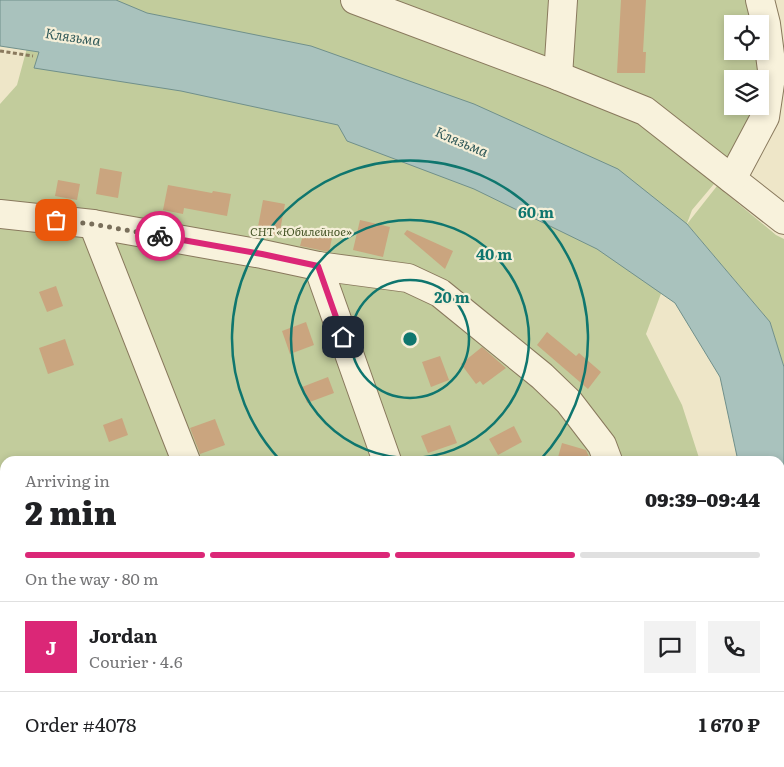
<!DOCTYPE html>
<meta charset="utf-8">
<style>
:root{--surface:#fff;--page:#f2f2f2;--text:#202124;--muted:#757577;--line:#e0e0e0;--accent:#db2777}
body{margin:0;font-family:Literata,serif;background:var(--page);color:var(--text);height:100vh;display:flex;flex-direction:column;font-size:19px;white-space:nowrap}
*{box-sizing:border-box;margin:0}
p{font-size:16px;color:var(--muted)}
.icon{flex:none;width:28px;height:28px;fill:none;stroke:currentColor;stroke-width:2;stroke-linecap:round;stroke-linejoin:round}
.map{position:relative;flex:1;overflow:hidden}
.sheet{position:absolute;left:0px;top:456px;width:785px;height:311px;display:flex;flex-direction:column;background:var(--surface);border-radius:15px 15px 0 0;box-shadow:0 2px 8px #0003}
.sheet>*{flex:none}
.tools{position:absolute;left:724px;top:15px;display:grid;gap:10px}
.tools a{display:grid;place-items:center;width:45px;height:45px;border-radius:0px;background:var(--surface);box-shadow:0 2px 8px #0003;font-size:25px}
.pin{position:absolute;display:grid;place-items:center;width:42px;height:42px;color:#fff;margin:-21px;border-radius:10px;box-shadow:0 2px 8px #0006}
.courier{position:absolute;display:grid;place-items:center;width:50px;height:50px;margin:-25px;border:4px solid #db2777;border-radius:50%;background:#fff;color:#222;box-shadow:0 1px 6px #0007}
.summary em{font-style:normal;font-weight:800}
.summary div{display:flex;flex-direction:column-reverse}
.summary{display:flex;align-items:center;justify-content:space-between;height:85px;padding:0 25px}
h1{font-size:32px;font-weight:800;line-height:38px}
.bar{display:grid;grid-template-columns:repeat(4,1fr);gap:8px 5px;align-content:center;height:60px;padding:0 25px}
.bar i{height:6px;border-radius:4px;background:var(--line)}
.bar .on{background:var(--accent)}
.bar p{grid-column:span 4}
.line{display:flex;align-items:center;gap:12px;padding:0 25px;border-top:1px solid var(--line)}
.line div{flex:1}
.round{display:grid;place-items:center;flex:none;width:52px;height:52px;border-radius:0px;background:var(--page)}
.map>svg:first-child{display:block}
.green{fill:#c2cc9c}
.water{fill:#a9c2bd;stroke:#70908b}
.building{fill:#caa57f}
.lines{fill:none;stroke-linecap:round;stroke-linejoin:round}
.minor-casing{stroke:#89795d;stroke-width:30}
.path{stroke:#89795d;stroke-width:3;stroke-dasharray:4 2.5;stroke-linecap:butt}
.minor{stroke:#f8f2dc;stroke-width:28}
.done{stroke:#796f5b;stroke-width:5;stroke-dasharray:0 9}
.route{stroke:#db2777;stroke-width:6}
.ring{fill:none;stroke:#0f766e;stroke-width:2.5}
.labels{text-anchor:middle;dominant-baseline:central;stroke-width:4.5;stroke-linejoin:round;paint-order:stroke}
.park-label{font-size:12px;font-style:italic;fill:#475628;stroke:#f5efd8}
.water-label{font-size:14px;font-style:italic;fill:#305959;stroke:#f5efd8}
.centre{fill:#0f766e;stroke:#f5efd8;stroke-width:2.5}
.ring-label{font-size:15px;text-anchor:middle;font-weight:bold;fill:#0f766e;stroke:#f5efd8;stroke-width:4.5;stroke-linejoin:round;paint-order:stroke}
</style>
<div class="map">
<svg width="784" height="767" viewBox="0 0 784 767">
<rect width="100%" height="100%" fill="#eee6c8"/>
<g class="green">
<polygon points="40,0 753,0 759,24 732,24 732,51 760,51 760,79 732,79 732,106 756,106 724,172 692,210 646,334 682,405 700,461 5,461 5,762 306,763 298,767 0,767 0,104 17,85"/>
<polygon points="717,186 776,235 784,239 784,367 770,322 687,224"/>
<polygon points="784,536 784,767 697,767 701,763 780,762 780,552"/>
</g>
<g class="water">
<polygon points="0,0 116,0 147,13 311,46 474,104 618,169 687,224 770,322 784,367 784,536 780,552 780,461 738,461 720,377 675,303 597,249 474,189 347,141 338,125 181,91 34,68 39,52 0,46"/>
<polygon points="626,762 701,762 701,763 697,767 623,767"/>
</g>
<g class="building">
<polygon points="621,0 646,0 643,52 646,52 645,73 617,73"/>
<polygon points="100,168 122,172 118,198 96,194"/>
<polygon points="58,180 80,184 77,200 55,196"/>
<polygon points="168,185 212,193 213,191 231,194 227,216 184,208 183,214 163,210"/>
<polygon points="263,200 285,204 279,236 257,232"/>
<polygon points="360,220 390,227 383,257 353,250"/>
<polygon points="407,230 453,251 445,269 404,234"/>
<polygon points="304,231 332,238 329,252 300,246"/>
<polygon points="56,286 63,306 47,312 39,292"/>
<polygon points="306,322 314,345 290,354 282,331"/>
<polygon points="547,332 576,356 579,353 601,372 588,389 537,345"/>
<polygon points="65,339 74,365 48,374 39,348"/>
<polygon points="482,347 506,368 483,385 480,381 476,384 461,364"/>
<polygon points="440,356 449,380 431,387 422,362"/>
<polygon points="328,377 334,393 307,403 302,387"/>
<polygon points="122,418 128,435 109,442 103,425"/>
<polygon points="215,419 225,445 200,454 190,428"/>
<polygon points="450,425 457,443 428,453 421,436"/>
<polygon points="514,426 522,442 498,455 489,439"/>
<polygon points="562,443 586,450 591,461 557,461"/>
</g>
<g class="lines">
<g class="minor-casing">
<g id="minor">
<polyline points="355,0 558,76 645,111 784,220"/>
<polyline points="558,76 563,0"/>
<polyline points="732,179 765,117 772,70 766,24 760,0"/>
<polyline points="0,214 93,224 262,254 318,266 408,278 440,293 542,376 569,402 602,445 608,461"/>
<polyline points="93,224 186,461"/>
<polyline points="318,266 387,461"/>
<polyline points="0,579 5,592"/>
<polyline points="70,762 71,767"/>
</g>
</g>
<g class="path">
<polyline points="0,51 33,56"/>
<polyline points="780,583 784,573"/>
<polyline points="780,684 784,676"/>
<polyline points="780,696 784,701"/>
<polyline points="732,767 733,762"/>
</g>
<use href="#minor" class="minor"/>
</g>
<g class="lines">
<polyline class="done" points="56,220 92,224 160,236"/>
<polyline class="route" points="160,236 262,254 318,266 343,337"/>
</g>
<g class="ring">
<circle cx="410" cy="339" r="59"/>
<circle cx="410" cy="339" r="119"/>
<path d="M280 460A178 178 0 1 1 540 460"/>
</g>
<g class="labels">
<g class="park-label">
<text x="301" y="231">СНТ «Юбилейное»</text>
</g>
<g class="water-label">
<text transform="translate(73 36) rotate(8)">Клязьма</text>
<text transform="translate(462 141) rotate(23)">Клязьма</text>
</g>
</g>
<circle cx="410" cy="339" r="8" class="centre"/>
<g class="ring-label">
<text x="536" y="218">60 m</text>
<text x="494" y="260">40 m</text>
<text x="452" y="303">20 m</text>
</g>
</svg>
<div class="tools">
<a><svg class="icon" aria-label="locate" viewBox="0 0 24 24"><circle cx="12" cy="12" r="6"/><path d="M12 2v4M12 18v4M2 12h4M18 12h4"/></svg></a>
<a><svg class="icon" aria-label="layers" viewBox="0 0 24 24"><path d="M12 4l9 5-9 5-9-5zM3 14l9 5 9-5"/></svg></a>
</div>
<div class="pin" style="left:56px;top:220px;background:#ea580c"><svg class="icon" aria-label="bag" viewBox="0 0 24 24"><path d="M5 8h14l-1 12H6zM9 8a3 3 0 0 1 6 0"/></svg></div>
<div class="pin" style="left:343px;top:337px;background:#1f2937"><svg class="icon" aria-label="home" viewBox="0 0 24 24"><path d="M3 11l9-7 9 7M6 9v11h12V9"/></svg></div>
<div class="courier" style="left:160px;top:236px"><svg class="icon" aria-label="bike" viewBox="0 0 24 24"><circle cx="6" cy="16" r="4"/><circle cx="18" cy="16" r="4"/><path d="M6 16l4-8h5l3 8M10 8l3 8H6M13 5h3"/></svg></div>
<section class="sheet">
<div class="summary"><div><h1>2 min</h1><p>Arriving in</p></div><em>09:39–09:44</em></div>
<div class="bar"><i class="on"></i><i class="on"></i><i class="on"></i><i></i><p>On the way · 80 m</p></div>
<div class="line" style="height:90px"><b class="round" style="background:var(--accent);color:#fff">J</b><div><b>Jordan</b><p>Courier · 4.6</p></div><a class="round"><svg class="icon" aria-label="chat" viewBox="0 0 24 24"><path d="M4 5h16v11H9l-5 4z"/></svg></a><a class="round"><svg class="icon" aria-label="phone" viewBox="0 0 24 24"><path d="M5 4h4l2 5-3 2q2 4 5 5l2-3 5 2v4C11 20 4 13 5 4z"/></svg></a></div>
<div class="line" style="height:65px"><div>Order #4078</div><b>1 670 ₽</b></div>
</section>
</div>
